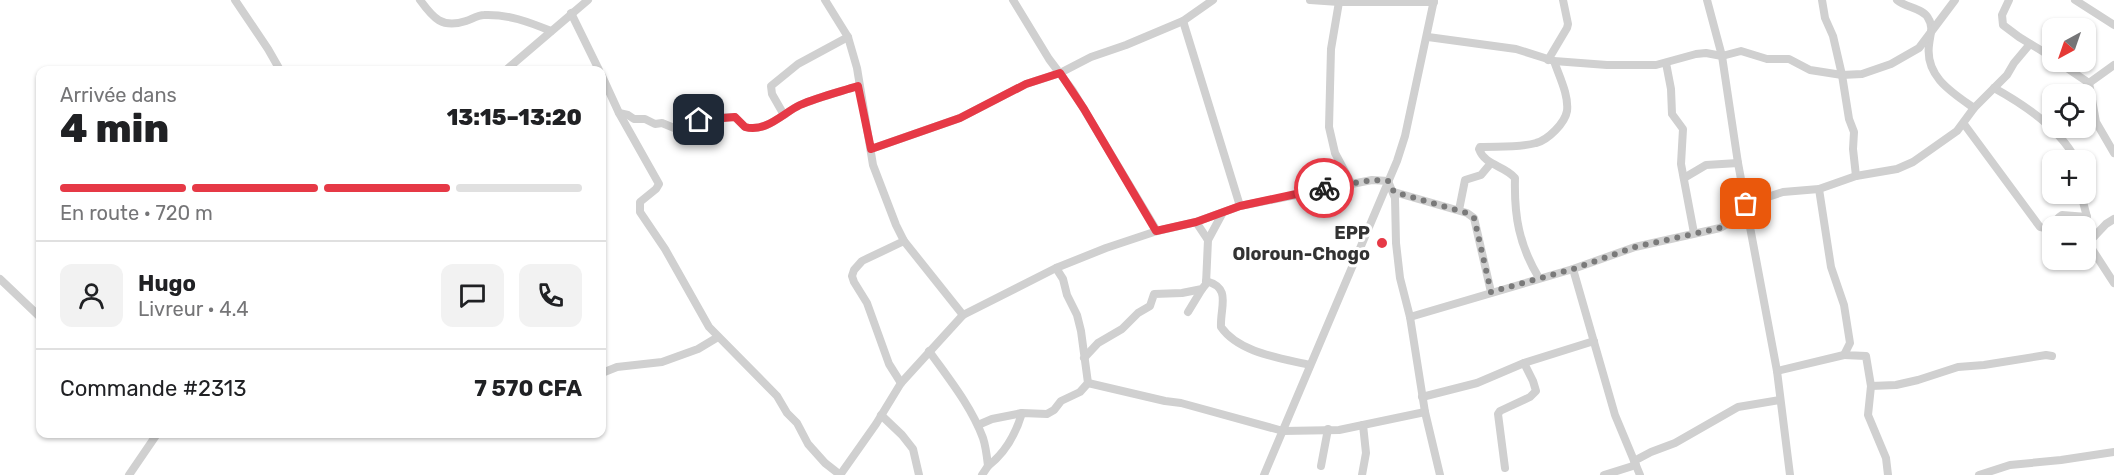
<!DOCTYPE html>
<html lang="fr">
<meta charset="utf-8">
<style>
:root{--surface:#fff;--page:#f2f2f2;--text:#202124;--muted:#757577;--line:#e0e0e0;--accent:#e63946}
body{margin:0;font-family:Rubik,sans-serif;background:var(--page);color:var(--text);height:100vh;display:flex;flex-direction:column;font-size:22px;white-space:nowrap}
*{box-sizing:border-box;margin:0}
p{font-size:20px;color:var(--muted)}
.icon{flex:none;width:33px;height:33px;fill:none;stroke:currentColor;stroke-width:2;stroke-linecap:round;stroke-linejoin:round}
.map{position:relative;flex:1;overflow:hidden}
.side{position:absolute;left:36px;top:66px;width:570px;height:372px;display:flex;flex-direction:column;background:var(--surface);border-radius:12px;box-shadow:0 2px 4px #0004}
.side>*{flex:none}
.needle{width:39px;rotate:220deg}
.tools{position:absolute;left:2042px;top:18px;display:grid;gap:12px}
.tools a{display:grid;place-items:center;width:54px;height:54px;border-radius:12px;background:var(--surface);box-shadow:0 2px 4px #0004;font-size:30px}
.pin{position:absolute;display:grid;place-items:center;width:51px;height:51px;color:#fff;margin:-26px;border-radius:12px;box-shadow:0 3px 9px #0006}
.courier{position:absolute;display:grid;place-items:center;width:60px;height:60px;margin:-30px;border:4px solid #e63946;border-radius:50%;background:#fff;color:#222;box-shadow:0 2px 8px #0007}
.summary em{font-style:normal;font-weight:800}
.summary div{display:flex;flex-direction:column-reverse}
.summary{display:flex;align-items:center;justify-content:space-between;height:102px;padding:0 24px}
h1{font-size:39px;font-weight:800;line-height:45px}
.bar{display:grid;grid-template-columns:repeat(4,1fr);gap:9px 6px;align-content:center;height:72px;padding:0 24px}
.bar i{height:8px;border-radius:4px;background:var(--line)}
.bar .on{background:var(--accent)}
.bar p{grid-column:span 4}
.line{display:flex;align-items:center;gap:15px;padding:0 24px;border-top:2px solid var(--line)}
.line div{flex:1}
.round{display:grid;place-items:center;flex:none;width:63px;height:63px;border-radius:12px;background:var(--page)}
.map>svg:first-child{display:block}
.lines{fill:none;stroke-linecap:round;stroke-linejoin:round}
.minor{stroke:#d0d0d0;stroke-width:8}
.done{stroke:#7a7a7a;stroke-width:6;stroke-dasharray:0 10.8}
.route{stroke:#e63946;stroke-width:8}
.poi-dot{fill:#e63946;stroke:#fff;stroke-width:2}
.labels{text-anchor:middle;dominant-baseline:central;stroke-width:6;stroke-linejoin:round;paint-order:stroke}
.poi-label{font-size:18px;font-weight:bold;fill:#333;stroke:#fff;text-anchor:end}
</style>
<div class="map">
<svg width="2114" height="475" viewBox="0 0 2114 475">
<rect width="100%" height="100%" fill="#fff"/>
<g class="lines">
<g class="minor">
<polyline points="235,0 268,49 280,70"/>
<path d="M420,0C433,18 442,29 466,21C472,19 478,15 484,15C508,14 529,22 551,31"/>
<polyline points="825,0 848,37 857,68 873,165 896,225 904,241 963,315"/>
<polyline points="1013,0 1049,59 1073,91 1157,231"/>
<polyline points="1310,0 1339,2 1434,2"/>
<polyline points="1707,0 1722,56 1738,163 1777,371 1790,475"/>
<polyline points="1822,0 1825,18 1833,36 1842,75 1849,119 1854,132 1853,149 1856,176"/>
<path d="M1897,0C1906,8 1923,8 1928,18C1934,27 1930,35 1929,45C1925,76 1951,92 1974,108"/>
<polyline points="2009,0 2002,15 2003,25 2019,37 2052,57"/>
<polyline points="2075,0 2114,25"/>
<polyline points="1339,2 1331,49 1329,127 1335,153 1351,183"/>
<polyline points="571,13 599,70"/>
<polyline points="1183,21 1240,206"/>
<polyline points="1428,37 1516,49 1554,61 1607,65 1656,65 1696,54 1706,53 1722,56 1741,51 1767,59 1789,59 1810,70 1842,75 1862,74 1891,64 1919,48 1955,0"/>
<polyline points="1548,60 1567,28 1568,24 1563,0"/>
<polyline points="2058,62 2089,83 2096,122 2114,153"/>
<polyline points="1666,63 1671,89 1672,114 1683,129 1681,164 1694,233"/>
<polyline points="506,70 588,0"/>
<path d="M602,76L619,113L628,115L634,119H645L655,124L662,123L679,130L687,128L696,121L706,118L735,117L745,127C766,133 783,113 800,105C818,97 839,92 858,86"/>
<polyline points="2089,83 2114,65"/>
<path d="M1994,88C2025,105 2060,129 2076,160"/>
<polyline points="619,113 659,184 656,189 640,202 640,212 665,249 709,327 777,396 787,413 797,423 808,444 825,463 839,474"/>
<polyline points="784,115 772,94 771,86 798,64 848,37"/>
<path d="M1964,124L2040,227C2052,231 2053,220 2062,215L2087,217"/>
<polyline points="871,149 960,118 1026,84 1060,73 1091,57 1126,45 1183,21 1213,0"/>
<polyline points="1684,178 1706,165 1738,163"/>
<polyline points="1819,189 1831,267 1844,305 1850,343 1844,355 1866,356 1871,386 1868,415 1886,458 1888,475"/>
<polyline points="1394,192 1467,213 1474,218 1491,292"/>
<polyline points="2081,194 2087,217 2088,243 2114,283"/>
<polyline points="1459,210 1465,180 1481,175 1491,163"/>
<polyline points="1208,240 1222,214"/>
<polyline points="2088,243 2106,224 2114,219"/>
<polyline points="1573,269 1615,415 1640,475"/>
<path d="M1539,278C1519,245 1514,216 1515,178C1504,165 1485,166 1479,149L1480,147C1498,146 1518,148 1536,143C1548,140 1565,123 1567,111C1569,95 1559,76 1554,61"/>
<polyline points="0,279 40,317"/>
<path d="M1206,281C1232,288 1220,306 1221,327C1239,353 1281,358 1310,365"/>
<polyline points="1188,312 1202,289"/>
<polyline points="1410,317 1573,269 1635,247 1720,228 1729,223 1746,204 1783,192 1819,189 1856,176 1897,169 1913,162 1957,131 1974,108 2007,75 2014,63 2030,44"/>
<path d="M929,351C949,379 971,406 983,438C986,447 987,457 988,466L982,475"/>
<polyline points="1084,358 1098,343 1122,329 1138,313 1150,306 1154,294 1182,293 1202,289 1206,284 1208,240 1196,222"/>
<polyline points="1777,371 1844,355"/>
<polyline points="602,373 617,367 662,362 698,349 718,337"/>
<polyline points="901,383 889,364 867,303 854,282 852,276 854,270 862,261 904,241"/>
<polyline points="1088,383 1165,401 1181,403 1283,431 1339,430 1425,412"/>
<polyline points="1871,386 1896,385 1918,380 1958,367 1984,365 2046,355 2052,356"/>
<polyline points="1422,397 1477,383 1524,363 1594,341"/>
<polyline points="881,415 902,435 913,449 919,475"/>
<polyline points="978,425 992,419 1022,413 1047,414 1054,410 1061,401 1080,392 1088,383 1081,331 1077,315 1067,295 1063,279 1056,268"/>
<polyline points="1634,461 1651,452 1675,443 1738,407 1780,400"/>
<path d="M988,466C1005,453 1016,433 1022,413"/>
<polyline points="1321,466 1328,429"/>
<polyline points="1505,468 1498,414 1500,411 1530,397 1536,391 1533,381 1524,363"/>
<polyline points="129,475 157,434"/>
<polyline points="840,475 876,424 901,383 963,315 1056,268 1106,248 1157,231 1196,222 1240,206 1372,180 1388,181 1395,198 1396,243 1400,278 1410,317 1425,412 1440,475"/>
<polyline points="1264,475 1397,161 1405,136 1434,0"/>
<polyline points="1362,475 1366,453 1363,425"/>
<polyline points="1604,475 1636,465"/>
<polyline points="1979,475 2010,465 2061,460 2114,452"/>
</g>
</g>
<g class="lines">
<polyline class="done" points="1324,188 1372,180 1388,181 1394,192 1467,213 1474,218 1476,226 1491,292 1573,269 1635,247 1720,228 1729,223 1746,204"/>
<path class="route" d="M699,120L735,117L745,127C766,133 783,113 800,105C818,97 839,92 858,86L871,149L960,118L1026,84L1060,73L1084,109L1156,231L1196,222L1240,206L1324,188"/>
</g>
<circle class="poi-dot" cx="1382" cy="243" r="6"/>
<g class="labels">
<g class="poi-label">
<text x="1370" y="233">EPP<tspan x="1370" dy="21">Oloroun-Chogo</tspan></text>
</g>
</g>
</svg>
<div class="tools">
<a><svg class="needle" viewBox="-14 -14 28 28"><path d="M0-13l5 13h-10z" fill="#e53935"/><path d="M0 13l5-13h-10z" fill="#757577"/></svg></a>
<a><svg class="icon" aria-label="locate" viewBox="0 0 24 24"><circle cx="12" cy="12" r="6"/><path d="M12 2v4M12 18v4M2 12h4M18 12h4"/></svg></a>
<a>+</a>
<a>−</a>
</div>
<div class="pin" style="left:1746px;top:204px;background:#ea580c"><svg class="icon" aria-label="bag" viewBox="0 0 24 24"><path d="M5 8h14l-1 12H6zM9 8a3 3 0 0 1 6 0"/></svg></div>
<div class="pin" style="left:699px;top:120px;background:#1f2937"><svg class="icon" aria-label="home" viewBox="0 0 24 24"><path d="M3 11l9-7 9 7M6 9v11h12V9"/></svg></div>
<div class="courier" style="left:1324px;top:188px"><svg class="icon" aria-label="bike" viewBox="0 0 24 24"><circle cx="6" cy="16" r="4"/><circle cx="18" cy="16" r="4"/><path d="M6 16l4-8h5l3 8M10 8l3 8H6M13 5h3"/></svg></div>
<section class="side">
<div class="summary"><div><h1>4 min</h1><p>Arrivée dans</p></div><em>13:15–13:20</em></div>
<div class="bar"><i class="on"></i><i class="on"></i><i class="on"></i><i></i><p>En route · 720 m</p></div>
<div class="line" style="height:108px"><a class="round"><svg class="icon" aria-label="person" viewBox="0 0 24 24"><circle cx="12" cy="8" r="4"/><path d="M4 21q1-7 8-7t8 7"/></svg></a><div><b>Hugo</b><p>Livreur · 4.4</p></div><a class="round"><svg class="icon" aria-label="chat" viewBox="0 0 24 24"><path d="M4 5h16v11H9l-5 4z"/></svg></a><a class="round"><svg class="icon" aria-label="phone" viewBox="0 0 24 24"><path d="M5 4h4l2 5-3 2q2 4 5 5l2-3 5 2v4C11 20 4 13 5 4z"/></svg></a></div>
<div class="line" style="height:78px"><div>Commande #2313</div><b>7 570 CFA</b></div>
</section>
</div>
